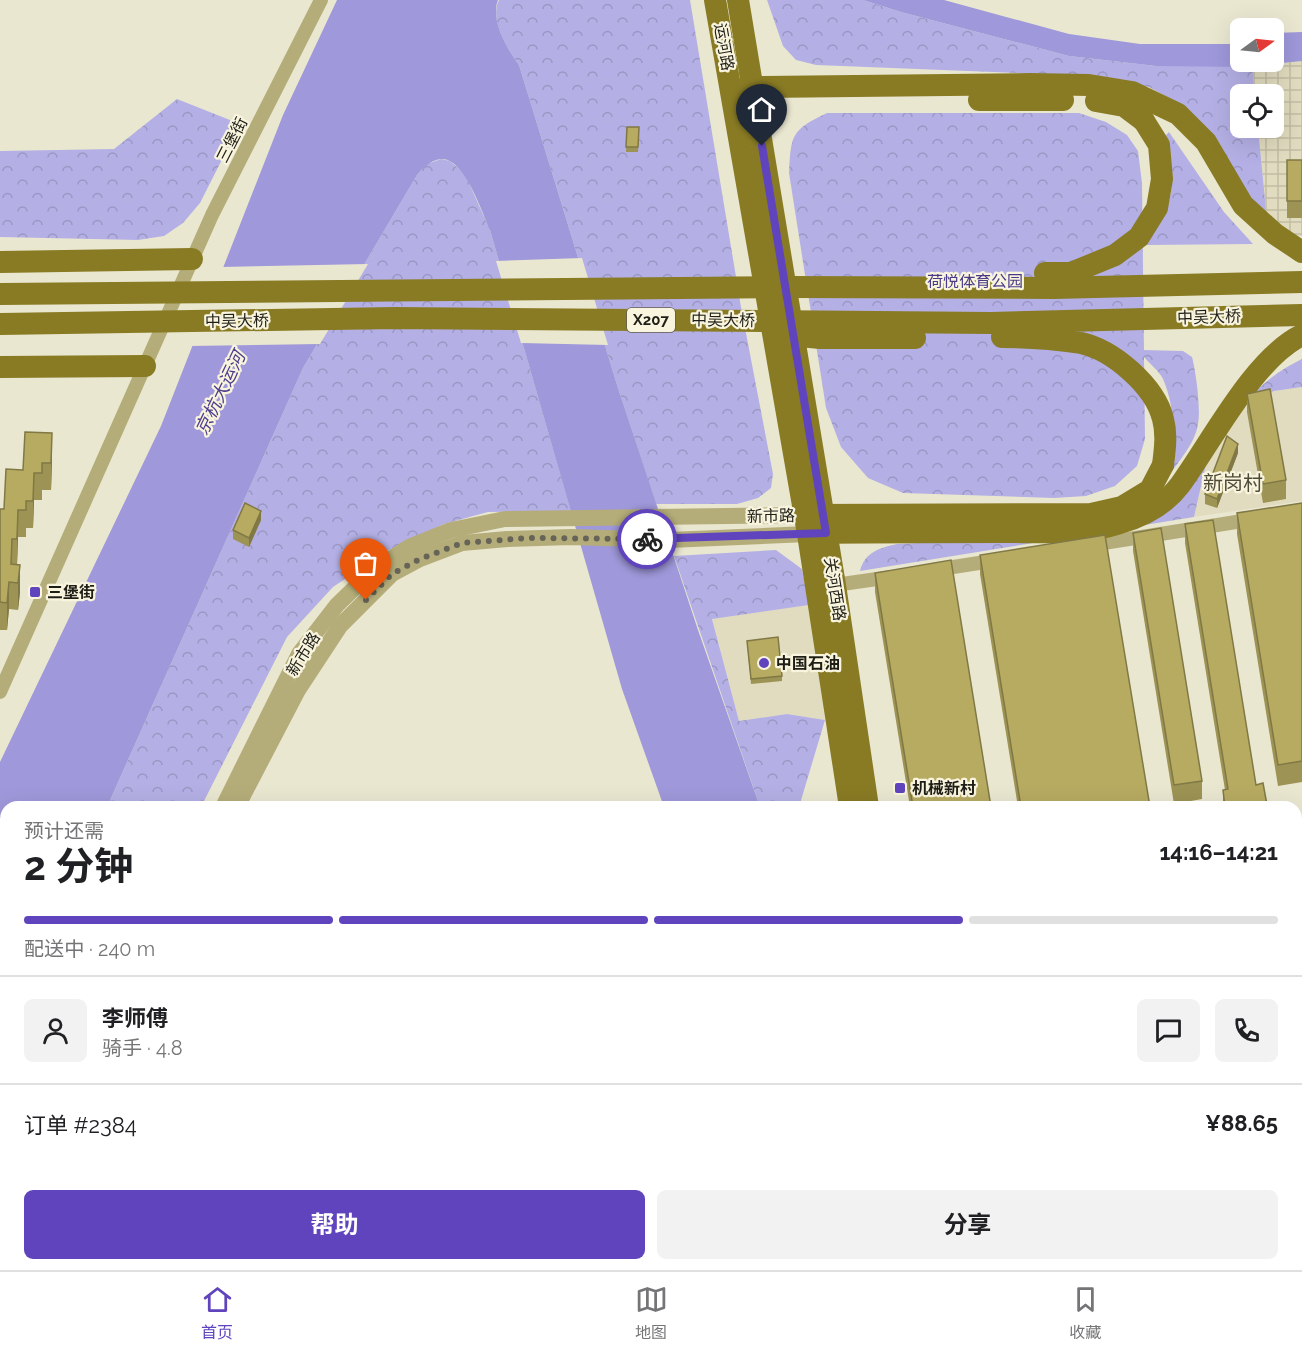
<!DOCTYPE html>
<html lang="zh">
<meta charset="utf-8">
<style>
:root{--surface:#fff;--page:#f2f2f2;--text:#202124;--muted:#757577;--line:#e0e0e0;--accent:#5f44bd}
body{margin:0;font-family:Raleway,"Noto Sans SC",sans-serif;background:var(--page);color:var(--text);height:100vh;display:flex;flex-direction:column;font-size:22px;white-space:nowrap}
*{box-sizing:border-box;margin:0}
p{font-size:20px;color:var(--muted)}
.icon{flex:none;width:33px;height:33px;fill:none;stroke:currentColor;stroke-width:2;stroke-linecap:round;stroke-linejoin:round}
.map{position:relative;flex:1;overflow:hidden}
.drawer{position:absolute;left:0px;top:801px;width:1302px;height:470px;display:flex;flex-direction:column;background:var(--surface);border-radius:18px 18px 0 0;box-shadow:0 6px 24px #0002}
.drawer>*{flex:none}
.needle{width:39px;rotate:75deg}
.tools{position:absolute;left:1230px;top:18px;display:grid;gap:12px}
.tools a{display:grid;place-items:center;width:54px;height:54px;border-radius:9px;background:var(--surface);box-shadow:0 6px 24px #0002;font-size:30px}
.pin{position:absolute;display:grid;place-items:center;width:51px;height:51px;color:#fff;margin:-62px -26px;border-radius:50% 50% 50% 0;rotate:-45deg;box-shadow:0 0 6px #0007}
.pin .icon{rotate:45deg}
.courier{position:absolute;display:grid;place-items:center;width:60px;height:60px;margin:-30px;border:4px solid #5f44bd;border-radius:50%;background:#fff;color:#222;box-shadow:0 2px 8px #0007}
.overview em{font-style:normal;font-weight:700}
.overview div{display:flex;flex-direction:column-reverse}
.overview{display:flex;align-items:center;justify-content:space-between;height:102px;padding:0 24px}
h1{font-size:39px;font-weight:700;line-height:45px}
.bar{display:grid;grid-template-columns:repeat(4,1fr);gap:9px 6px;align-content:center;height:72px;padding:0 24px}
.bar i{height:8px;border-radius:4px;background:var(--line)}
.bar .on{background:var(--accent)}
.bar p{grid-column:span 4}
.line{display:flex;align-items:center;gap:15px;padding:0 24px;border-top:2px solid var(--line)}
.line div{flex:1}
.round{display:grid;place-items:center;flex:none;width:63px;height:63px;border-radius:9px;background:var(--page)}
.action{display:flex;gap:12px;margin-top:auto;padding:12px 24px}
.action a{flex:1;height:69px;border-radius:9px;background:var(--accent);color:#fff;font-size:24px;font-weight:700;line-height:69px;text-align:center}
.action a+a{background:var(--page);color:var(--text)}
.dock{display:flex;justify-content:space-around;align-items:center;height:84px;border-top:2px solid var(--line);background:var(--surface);font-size:16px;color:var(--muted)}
.dock a{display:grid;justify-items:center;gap:3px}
.dock .on{color:var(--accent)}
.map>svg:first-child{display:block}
.built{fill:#e1dcbf}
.industrial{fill:url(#industrial-grid)}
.forest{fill:url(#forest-crowns)}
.water{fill:#9f98da}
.pier{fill:#eae7d1}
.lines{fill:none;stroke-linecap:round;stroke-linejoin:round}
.minor{stroke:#b5ad79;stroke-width:14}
.tertiary{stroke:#b5ad79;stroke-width:16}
.primary{stroke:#897b24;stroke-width:22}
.primary-bridge{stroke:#897b24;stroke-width:22}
.wall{fill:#9d9354}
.shaded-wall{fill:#807845}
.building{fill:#b7ab62;stroke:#807845;stroke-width:1.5}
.done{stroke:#666457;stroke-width:6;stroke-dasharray:0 10.8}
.route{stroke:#5f44bd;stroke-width:8}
.poi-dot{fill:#5f44bd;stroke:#f8f4de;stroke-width:2}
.labels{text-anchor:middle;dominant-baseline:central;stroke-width:4.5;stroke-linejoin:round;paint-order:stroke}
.shield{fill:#f8f4de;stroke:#605e52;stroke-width:1.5}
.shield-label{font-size:15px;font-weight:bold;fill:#1f1e16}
.street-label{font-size:16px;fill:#1f1e16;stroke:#f8f4de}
.park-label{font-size:16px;fill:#493b89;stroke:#f8f4de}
.poi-label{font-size:16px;font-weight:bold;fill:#1f1e16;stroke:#f8f4de;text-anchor:start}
.water-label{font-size:18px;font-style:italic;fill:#4d3e8d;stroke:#f8f4de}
.quarter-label{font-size:20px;fill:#4e4b38;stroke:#f8f4de}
</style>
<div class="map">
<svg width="1302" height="1270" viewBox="0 0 1302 1270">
<defs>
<pattern id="industrial-grid" width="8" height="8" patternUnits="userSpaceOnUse" patternTransform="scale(1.5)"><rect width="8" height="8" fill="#e1dcbf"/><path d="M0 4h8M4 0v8" fill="none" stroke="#c1bca3"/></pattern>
<pattern id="forest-crowns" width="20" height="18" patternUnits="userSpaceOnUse" patternTransform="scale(1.5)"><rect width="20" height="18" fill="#b4b0e5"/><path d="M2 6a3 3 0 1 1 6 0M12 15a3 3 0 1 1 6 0" fill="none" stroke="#9a97c4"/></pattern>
</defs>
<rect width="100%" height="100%" fill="#eae7d1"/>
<g class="built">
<polygon points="1302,387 1302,501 1194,517 1209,451 1241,407 1274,391"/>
<polygon points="809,605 825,720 787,714 739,721 712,618"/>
</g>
<polygon class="industrial" points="1302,61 1302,236 1296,236 1267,220 1258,128 1274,128 1274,94 1255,94 1252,66"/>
<g class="forest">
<path d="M499,0H690L741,307L773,474L771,488L758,498L737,504H656L618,388L519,65C507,49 489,19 499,0Z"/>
<polygon points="767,0 863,0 901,12 1069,56 1156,66 1252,66 1255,94 1240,94 1240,128 1258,128 1267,220 1185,107 1149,87 1095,76 816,65 796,60 783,46"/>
<polygon points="177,99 240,124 200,203 183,223 164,236 138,240 0,237 0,151 114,149"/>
<path d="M827,113H1079L1106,122L1127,135L1138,151L1142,183L1144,350L1183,351L1192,357C1196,372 1201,409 1198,424C1195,444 1178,462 1167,478C1174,445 1177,411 1163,379C1159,371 1150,364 1144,357L1145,439L1137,466L1115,486L1086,496L1054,498L903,493L868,478L841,447L826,408L789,173C791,135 791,130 827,113Z"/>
<path d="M1169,132L1224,212L1253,244L1146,245C1175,202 1177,186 1164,137Z"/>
<polygon points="441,159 450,161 465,174 490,230 571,511 488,512 444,524 387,551 333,587 287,637 201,807 107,807 303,368 417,175 427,164"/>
<path d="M1302,359V387L1274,391L1241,407C1262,384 1274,373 1302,359Z"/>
<path d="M1209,451L1194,517L860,571C865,552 879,548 897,544L1026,538L1125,526Z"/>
<polygon points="776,550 802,569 809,605 712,619 739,721 787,714 825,720 799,807 760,807 674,556"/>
<polygon points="6,1045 6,1206 0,1221 0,1059"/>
</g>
<g class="water">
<path d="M337,0H498C490,20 507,49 519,65L618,388L698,630L760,807H664L622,689L490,230C482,212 464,156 440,159C430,161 423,168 417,175L303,368L107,807H6V1045L0,1059V762L161,426L283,115Z"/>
<polygon points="863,0 944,0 1069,34 1140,44 1240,44 1240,62 1274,62 1274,33 1302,32 1302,61 1245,67 1156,66 1069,56 901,12"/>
<polygon points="803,1265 890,1265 891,1270 805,1270"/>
</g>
<g class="pier">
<polygon points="582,258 608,345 521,343 496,261"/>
<polygon points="368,264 320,344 189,346 220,267"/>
</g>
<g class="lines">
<g class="minor">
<polyline points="1091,545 1255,519"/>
<polyline points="934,570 998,560"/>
<polyline points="835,585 891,577"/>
<polyline points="0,692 212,215 321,0"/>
</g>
<g class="tertiary">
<polyline points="223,807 299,654 337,605 372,571 409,547 451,530 505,519 804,515"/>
<polyline points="237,807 298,690 340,626 392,574 420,559 462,543 507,539 571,537 669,540 808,534"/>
<polyline points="0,1270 6,1256"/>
<polyline points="17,1270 19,1264"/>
</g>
<g class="primary">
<polyline points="715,0 808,534 850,807"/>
<polyline points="738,0 835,585 868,807"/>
<polyline points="740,92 753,87 1030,84 1089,85 1132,92 1178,114 1206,142 1243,205 1275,234 1302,252"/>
<polyline points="979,100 1063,100"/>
<polyline points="1096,101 1124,106 1144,121"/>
<polyline points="0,262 192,259"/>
<polyline points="0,367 145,366"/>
<polyline points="807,515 1091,514 1122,507 1150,490 1163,465"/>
<path d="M812,533C876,532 939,532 1003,532C1041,532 1084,535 1120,523C1144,516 1165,505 1180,485C1212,441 1254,358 1302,335"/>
<polyline points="938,1264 939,1270"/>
</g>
<g class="primary-bridge">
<polyline points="1045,273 1071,273 1115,255 1139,237 1157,208 1162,179 1159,145 1144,121"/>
<polyline points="0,294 787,287 1054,288 1302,282"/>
<polyline points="0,324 395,318 991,323 1302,315"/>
<polyline points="780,334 820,338 915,338"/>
<path d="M1002,337C1028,337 1055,339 1081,343C1113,350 1155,386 1163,419C1167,434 1165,449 1163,465"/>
</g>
</g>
<g class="wall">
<polygon points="627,127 639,127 638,152 626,152"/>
<rect x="1287" y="160" width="15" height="58"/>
<polygon points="1247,394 1286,480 1286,499 1263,503 1247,412"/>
<polygon points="1238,453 1217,508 1205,504 1205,494"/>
<polygon points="52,460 51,490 42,490 42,500 34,500 33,528 26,528 26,537 18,537 17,564 20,592 18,610 9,609 7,630 0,630 0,509 4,509 23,470"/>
<polygon points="1302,503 1302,782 1278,786 1237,534 1237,513"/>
<polygon points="261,520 249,547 233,539 233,530"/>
<polygon points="1185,524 1256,785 1263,783 1267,807 1223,807 1223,790 1225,790 1185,543"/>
<polygon points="1133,533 1202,781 1202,799 1174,804 1133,551"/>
<polygon points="980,555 1150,807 1018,807 980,574"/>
<polygon points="875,573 991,807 910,807 875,592"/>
<polygon points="747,641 782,676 782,681 751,684"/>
<polygon points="1296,965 1302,1000 1302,1153 1296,1118"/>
<polygon points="1210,1264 1237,1264 1238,1270 1211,1270"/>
<polygon points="1266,1264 1292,1264 1293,1270 1267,1270"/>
</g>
<g class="shaded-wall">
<polygon points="52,433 52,460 51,490 51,463"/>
<polygon points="1238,444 1238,453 1217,508 1217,499"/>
<polygon points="34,473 34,500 33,528 33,501"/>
<polygon points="18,510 18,537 17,566 17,539"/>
<polygon points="261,511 261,520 249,547 249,538"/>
<polygon points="20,565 20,592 18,610 18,583"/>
<polygon points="9,582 9,609 7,630 7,603"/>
</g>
<g class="building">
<polygon points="627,127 639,127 638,147 626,147"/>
<rect x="1287" y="160" width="15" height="41"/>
<polygon points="1270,389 1286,480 1263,484 1247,394"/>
<polygon points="25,432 52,433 51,463 42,463 42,473 34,473 33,501 26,501 26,510 18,510 17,539 12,539 11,564 20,565 18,583 9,582 7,603 0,602 0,509 4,509 6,469 23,470"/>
<polygon points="1227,436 1238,444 1217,499 1205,494"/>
<polygon points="245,503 261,511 249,538 233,530"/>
<polygon points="1302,503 1302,761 1278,765 1237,513"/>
<polygon points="1213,520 1256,785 1263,783 1267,805 1256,807 1225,807 1223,790 1228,789 1185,524"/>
<polygon points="1161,528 1202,781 1174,785 1133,533"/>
<polygon points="1105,535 1150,807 1021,807 980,555"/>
<polygon points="951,560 991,807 913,807 875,573"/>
<polygon points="778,637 782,676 751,679 747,641"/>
<polygon points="1296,965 1302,1000 1302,1134 1296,1100"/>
<polygon points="1016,1264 1120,1264 1121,1270 1017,1270"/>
<polygon points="1156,1264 1179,1264 1180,1270 1156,1270"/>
<polygon points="1213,1264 1237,1264 1238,1270 1214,1270"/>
<polygon points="1269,1264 1292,1264 1293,1270 1270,1270"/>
</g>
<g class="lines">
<polyline class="done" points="366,600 392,574 420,559 462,543 528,538 647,539"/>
<polyline class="route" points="647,539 826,533 762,146"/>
</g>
<g class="poi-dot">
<rect x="29" y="586" width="12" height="12" rx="3"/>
<circle cx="764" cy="663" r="6"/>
<rect x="894" y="782" width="12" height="12" rx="3"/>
</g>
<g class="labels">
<rect class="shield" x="627" y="308" width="48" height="24" rx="4.5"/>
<g class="shield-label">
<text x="651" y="320">X207</text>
</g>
<g class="street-label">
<text transform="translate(724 47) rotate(80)">运河路</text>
<text transform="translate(232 140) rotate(-63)">三堡街</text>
<text transform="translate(1209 317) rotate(-2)">中吴大桥</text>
<text transform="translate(723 320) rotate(1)">中吴大桥</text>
<text transform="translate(237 321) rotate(-1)">中吴大桥</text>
<text transform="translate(771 516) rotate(-1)">新市路</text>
<text transform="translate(835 589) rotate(81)">关河西路</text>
<text transform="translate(303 654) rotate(-58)">新市路</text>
</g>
<g class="park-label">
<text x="975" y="281">荷悦体育公园</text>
</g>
<g class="poi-label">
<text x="47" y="592">三堡街</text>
<text x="776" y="663">中国石油</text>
<text x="912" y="788">机械新村</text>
</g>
<g class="water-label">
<text transform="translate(220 393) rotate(-64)">京杭大运河</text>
</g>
<g class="quarter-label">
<text x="1233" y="483">新岗村</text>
</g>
</g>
</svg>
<div class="tools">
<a><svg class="needle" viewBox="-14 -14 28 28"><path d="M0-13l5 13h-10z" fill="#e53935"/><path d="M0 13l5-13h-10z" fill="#757577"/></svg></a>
<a><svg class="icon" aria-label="locate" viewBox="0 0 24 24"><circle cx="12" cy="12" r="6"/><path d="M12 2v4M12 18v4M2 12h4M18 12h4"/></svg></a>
</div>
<div class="pin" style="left:366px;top:600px;background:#ea580c"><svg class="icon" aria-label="bag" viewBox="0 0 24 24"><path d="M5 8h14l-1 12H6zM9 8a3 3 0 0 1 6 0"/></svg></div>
<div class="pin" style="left:762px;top:146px;background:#1f2937"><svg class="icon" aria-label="home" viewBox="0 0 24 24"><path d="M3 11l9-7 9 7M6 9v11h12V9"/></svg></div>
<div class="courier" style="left:647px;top:539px"><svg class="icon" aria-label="bike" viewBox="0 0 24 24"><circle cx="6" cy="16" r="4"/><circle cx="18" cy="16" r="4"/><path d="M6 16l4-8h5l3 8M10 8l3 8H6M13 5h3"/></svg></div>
<section class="drawer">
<div class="overview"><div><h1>2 分钟</h1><p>预计还需</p></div><em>14:16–14:21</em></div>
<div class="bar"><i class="on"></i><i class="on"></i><i class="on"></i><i></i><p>配送中 · 240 m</p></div>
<div class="line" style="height:108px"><a class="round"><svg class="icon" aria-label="person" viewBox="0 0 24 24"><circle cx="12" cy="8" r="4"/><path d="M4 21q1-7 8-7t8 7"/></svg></a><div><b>李师傅</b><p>骑手 · 4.8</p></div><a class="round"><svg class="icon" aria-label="chat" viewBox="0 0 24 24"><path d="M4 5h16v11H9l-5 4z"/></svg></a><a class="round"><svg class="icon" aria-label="phone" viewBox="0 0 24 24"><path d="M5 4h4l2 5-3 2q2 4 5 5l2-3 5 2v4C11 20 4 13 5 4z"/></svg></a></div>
<div class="line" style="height:78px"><div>订单 #2384</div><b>¥88.65</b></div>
<div class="action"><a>帮助</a><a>分享</a></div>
</section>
</div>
<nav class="dock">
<a class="on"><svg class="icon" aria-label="home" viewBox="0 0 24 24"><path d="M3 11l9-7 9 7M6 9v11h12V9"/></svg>首页</a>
<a><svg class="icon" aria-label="map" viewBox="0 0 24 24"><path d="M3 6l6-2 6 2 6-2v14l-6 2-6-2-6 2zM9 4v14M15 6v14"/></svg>地图</a>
<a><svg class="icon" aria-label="saved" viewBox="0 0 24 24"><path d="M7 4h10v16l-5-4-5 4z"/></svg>收藏</a>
</nav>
